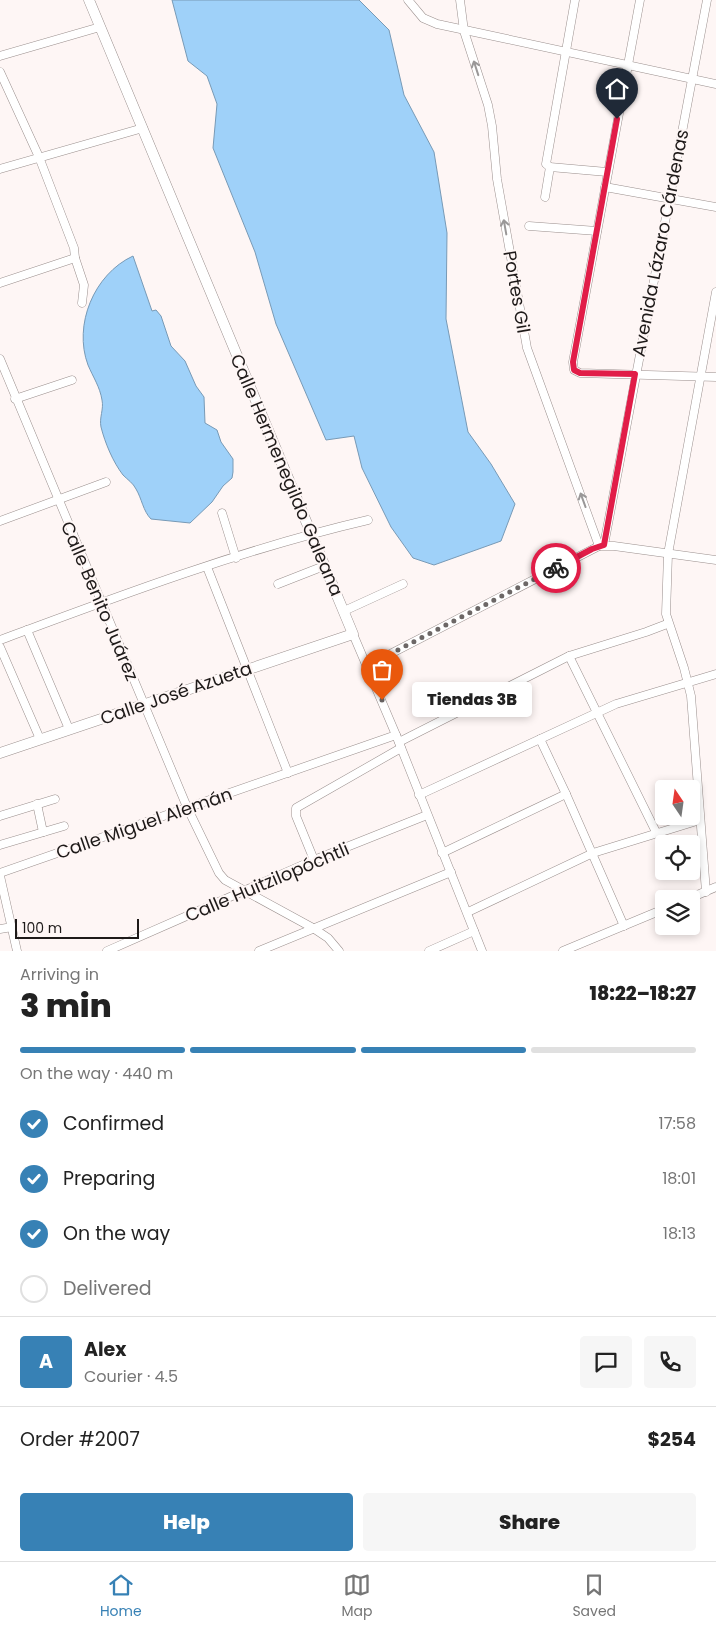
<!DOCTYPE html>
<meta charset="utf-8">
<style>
:root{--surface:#fff;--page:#f6f6f6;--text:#222;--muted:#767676;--line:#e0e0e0;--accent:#3781b5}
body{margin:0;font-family:Poppins,sans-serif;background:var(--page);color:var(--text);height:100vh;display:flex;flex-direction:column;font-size:19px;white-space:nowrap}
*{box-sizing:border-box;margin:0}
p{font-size:16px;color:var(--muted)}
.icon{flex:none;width:28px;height:28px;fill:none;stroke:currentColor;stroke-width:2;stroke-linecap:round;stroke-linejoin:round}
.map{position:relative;height:951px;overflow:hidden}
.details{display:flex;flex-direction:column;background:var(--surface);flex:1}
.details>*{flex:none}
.needle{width:32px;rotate:347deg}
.tools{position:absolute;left:655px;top:780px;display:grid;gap:10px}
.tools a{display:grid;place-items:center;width:45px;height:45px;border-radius:5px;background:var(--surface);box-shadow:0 2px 8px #0003;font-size:25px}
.scale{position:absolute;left:15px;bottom:12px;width:124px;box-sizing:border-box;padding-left:5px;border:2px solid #1e1a19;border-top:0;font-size:14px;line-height:18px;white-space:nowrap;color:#1e1a19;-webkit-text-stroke:4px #fef6f5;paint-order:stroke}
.pin{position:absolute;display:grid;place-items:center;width:42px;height:42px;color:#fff;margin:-51px -21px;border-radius:50% 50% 50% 0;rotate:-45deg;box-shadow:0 0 5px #0007}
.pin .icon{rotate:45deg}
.courier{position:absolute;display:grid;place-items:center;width:50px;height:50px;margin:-25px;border:4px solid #e11d48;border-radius:50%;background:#fff;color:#222;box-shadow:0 1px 6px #0007}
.bubble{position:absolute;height:35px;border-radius:5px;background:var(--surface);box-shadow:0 2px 8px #0003;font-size:16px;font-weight:800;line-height:35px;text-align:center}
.overview em{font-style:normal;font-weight:800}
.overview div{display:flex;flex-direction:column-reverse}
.overview{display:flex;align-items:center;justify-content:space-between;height:85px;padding:0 20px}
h1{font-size:32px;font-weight:800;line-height:38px}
.bar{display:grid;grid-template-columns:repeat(4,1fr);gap:8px 5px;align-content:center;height:60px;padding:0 20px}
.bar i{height:6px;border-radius:4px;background:var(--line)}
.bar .selected{background:var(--accent)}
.bar p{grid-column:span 4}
.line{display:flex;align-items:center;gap:12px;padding:0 20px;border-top:1px solid var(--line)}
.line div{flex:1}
.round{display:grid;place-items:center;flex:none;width:52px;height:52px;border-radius:5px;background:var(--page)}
ol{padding:0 20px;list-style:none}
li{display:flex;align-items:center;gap:15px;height:55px}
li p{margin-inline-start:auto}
li .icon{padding:5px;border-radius:50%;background:var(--accent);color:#fff;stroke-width:4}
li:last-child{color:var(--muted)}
li i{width:28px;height:28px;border:2px solid var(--line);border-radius:50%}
.action{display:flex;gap:10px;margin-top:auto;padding:10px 20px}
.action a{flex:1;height:58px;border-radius:5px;background:var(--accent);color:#fff;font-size:20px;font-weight:800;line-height:58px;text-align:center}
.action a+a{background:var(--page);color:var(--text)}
.dock{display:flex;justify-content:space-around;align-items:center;height:70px;border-top:1px solid var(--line);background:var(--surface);font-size:14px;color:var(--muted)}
.dock a{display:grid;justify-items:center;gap:2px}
.dock .selected{color:var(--accent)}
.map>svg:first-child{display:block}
.water{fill:#9fd1f9;stroke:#789ab6}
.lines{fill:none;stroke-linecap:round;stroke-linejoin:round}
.minor-casing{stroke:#9a8f8d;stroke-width:9}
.tertiary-casing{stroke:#9a8f8d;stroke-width:11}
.minor{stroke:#fff;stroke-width:8}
.tertiary{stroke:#fff;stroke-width:10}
.oneway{stroke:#9a9898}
.done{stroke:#6c6766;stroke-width:5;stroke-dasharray:0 9}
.route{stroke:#e11d48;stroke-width:6}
.labels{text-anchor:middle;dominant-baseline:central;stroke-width:4;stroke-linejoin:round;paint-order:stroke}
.street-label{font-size:18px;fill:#1e1a19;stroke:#fef6f5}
</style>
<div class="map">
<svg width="716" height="951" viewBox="0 0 716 951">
<rect width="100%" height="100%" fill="#fef6f5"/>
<g class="water">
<polygon points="172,0 359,0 389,30 404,95 434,152 447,233 446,319 468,432 491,464 515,504 501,541 434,565 413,558 391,527 362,468 354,436 326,440 276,324 255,252 213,148 217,104 207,76 188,61"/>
<path d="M133,256L152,311L156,310L161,316L171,346L185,361L196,386L204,397L205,423L217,430L221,442L233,459V472L232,478L223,486L212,502L190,523L151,519C143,511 142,499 136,489C133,483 128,480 123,475C113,462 105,443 101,427C99,418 104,409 102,400C100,387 93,377 88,365C73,325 94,274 133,256Z"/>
</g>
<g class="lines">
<g class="minor-casing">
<g id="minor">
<polyline points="408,0 423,18 437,24 716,84"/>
<polyline points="460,0 464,31 488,105 492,126 497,179 527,348 599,546"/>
<polyline points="575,0 546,164 550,167 607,172"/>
<polyline points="640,0 573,362 574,370 580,373 716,377"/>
<polyline points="0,56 100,27"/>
<polyline points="0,72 39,157 74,248 75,258 84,285 82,303"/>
<polyline points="0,169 143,128"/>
<polyline points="605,187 716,207"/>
<polyline points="545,197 550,167"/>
<polyline points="529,226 597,231"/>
<polyline points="0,283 75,258"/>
<polyline points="0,359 187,807 219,873 225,880 313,928 328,938 339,951"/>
<polyline points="15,399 72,380"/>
<polyline points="222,513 236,558"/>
<polyline points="0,521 106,482"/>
<polyline points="604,545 707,0"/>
<polyline points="207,567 288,773"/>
<polyline points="278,584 324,566"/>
<polyline points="344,611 403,584"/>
<polyline points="27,630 69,729"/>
<polyline points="353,634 396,735 482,951"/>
<path d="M0,640C121,595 243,549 368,520"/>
<polyline points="0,647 40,739"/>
<polyline points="569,656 656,832"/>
<polyline points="367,666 599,546 614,546 716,560"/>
<polyline points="540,739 566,794 624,926"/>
<polyline points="399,742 569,656 646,632 667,624"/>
<polyline points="419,795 616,704 716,674"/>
<polyline points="37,804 43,832"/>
<polyline points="0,816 55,799"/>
<polyline points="0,845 64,826"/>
<polyline points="442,853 566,794"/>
<polyline points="314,860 296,816 296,808 401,748"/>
<polyline points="0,873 396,735"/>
<polyline points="0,876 17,951"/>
<polyline points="706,892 691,696 684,668 666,614 668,554 716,292"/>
<polyline points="688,899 716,887"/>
<polyline points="468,912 593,853 700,820"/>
<polyline points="0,929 12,927"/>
<polyline points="107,951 314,860 427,815"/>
<polyline points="259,951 451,872"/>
<polyline points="429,951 474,931"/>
<polyline points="563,951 664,909"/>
</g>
</g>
<g class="tertiary-casing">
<polyline id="tertiary" points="0,753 353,634 89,0"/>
</g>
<use href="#minor" class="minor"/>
<use href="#tertiary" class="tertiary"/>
</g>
<defs><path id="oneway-shaft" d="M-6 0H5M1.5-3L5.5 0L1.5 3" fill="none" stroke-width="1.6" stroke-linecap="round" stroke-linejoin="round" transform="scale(1.25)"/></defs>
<g class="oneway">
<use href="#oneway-shaft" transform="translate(476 68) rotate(-108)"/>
<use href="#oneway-shaft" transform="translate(505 227) rotate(-100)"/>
<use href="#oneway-shaft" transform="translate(583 500) rotate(-110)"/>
</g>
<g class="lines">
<polyline class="done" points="382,700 367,666 556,568"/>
<polyline class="route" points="556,568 592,549 604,545 635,374 580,373 574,370 573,362 617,119"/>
</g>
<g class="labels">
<g class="street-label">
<text transform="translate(660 243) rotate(-79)">Avenida Lázaro Cárdenas</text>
<text transform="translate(517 292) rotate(80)">Portes Gil</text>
<text transform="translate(287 475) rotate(67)">Calle Hermenegildo Galeana</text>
<text transform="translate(100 601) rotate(67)">Calle Benito Juárez</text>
<text transform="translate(176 693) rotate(-19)">Calle José Azueta</text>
<text transform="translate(144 823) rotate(-19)">Calle Miguel Alemán</text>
<text transform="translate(267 882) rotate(-23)">Calle Huitzilopóchtli</text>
</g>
</g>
</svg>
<div class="tools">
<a><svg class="needle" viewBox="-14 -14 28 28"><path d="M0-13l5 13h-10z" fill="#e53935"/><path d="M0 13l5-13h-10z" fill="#767676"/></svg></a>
<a><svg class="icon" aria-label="locate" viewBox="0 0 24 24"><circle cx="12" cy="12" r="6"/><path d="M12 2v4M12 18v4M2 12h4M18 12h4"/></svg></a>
<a><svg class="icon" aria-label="layers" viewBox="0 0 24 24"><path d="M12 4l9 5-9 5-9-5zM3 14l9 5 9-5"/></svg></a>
</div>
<div class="scale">100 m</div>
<div class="pin" style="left:382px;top:700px;background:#ea580c"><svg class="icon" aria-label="bag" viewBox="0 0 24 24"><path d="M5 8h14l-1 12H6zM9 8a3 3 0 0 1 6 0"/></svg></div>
<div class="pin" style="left:617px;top:119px;background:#1f2937"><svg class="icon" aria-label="home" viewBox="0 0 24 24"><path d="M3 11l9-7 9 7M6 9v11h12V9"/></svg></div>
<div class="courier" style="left:556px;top:568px"><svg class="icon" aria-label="bike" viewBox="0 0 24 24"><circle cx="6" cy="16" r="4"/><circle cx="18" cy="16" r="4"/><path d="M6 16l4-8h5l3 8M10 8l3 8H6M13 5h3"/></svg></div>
<div class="bubble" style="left:412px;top:682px;width:120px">Tiendas 3B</div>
</div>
<section class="details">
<div class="overview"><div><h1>3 min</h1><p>Arriving in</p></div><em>18:22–18:27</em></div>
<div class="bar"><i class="selected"></i><i class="selected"></i><i class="selected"></i><i></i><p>On the way · 440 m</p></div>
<ol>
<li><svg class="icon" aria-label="check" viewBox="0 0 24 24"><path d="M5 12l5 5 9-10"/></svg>Confirmed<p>17:58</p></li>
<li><svg class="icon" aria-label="check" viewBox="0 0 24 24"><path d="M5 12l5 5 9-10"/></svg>Preparing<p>18:01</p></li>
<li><svg class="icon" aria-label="check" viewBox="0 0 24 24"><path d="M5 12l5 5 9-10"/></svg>On the way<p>18:13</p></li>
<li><i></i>Delivered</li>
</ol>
<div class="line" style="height:90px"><b class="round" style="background:var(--accent);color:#fff">A</b><div><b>Alex</b><p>Courier · 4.5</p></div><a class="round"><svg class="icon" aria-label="chat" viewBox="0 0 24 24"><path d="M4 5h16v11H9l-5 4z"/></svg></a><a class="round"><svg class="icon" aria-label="phone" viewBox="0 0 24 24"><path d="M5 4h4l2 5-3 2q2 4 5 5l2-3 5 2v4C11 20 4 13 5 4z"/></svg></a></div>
<div class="line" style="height:65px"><div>Order #2007</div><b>$254</b></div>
<div class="action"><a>Help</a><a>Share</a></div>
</section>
<nav class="dock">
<a class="selected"><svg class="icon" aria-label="home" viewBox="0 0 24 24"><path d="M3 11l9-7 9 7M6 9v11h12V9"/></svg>Home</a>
<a><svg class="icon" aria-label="map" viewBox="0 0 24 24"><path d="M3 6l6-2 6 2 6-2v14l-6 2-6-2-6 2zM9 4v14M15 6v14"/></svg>Map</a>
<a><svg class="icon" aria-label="saved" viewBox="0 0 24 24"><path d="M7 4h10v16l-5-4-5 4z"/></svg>Saved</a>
</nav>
